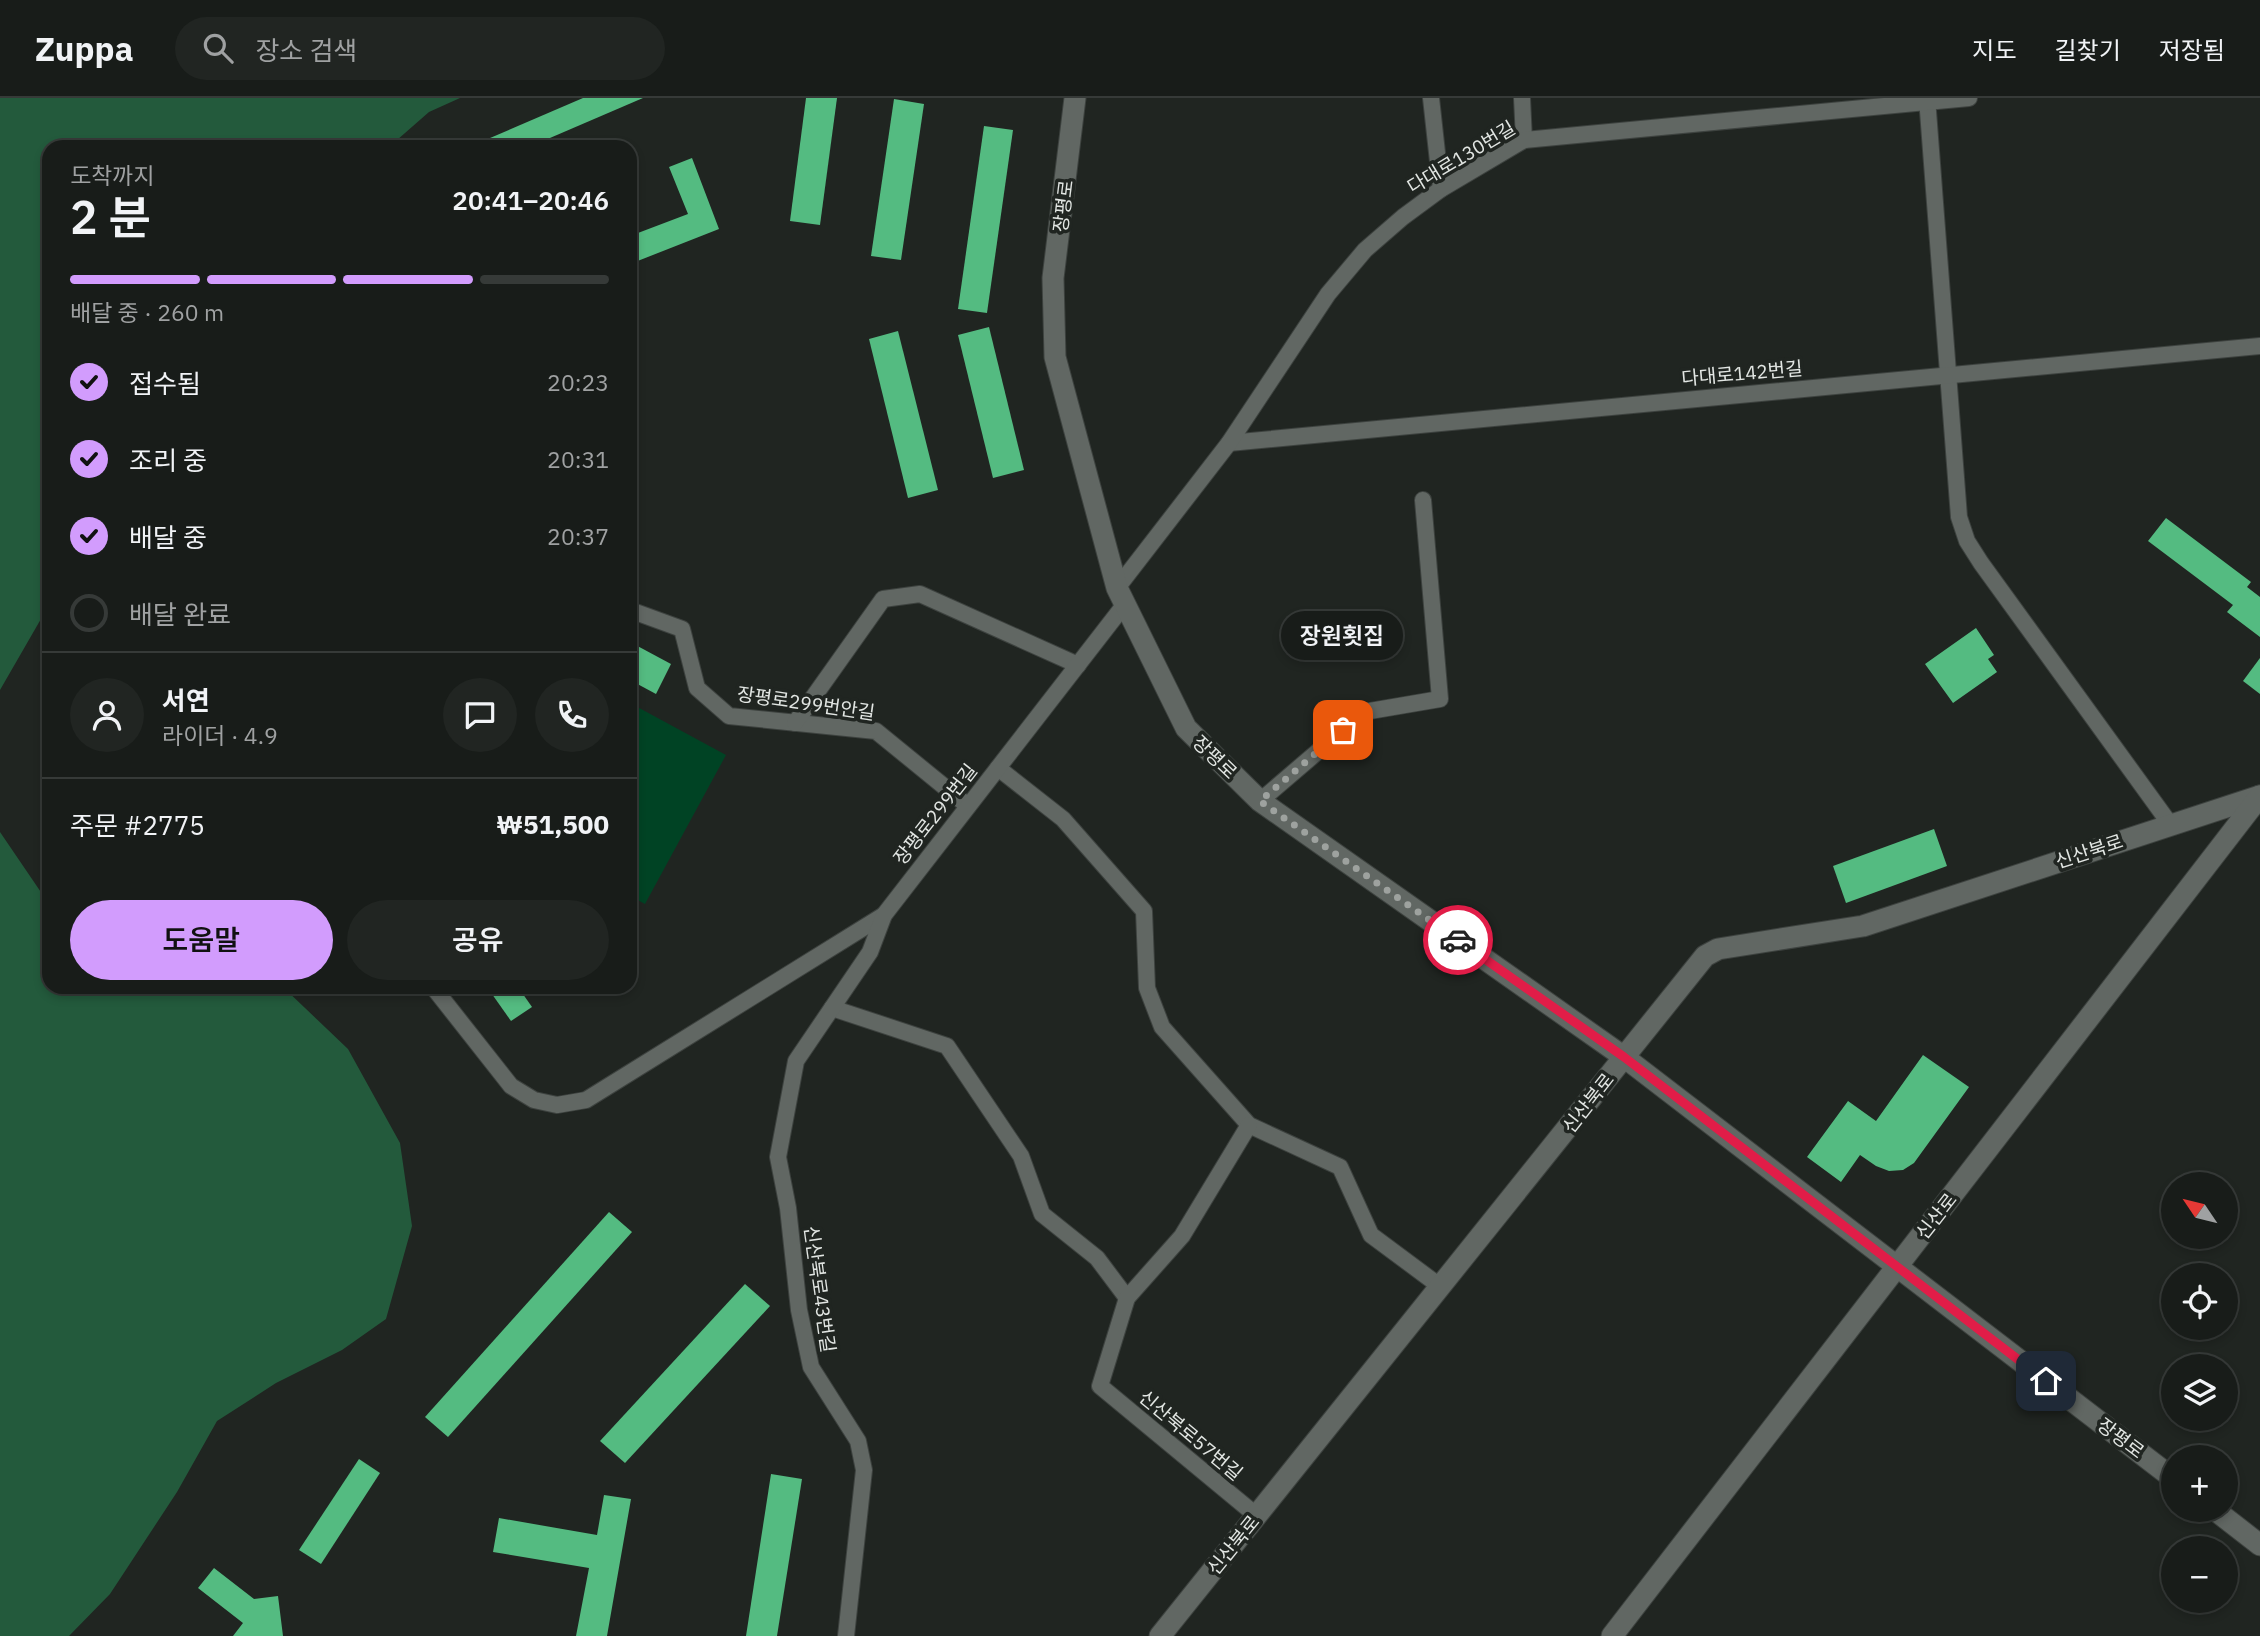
<!DOCTYPE html>
<html lang="ko">
<meta charset="utf-8">
<style>
:root{--surface:#181c19;--page:#212522;--text:#f1f3f6;--muted:#9fa1a2;--line:#363a38;--accent:#d29cfd}
body{margin:0;font-family:"IBM Plex Sans","Noto Sans KR",sans-serif;background:var(--page);color:var(--text);height:100vh;display:flex;flex-direction:column;font-size:26px;white-space:nowrap}
*{box-sizing:border-box;margin:0}
p{font-size:23px;color:var(--muted)}
.icon{flex:none;width:38px;height:38px;fill:none;stroke:currentColor;stroke-width:2;stroke-linecap:round;stroke-linejoin:round}
.map{position:relative;flex:1;overflow:hidden}
.drawer{position:absolute;left:42px;top:42px;width:595px;height:854px;display:flex;flex-direction:column;background:var(--surface);border-radius:21px;box-shadow:0 4px 10px #0003,0 0 0 2px var(--line)}
.drawer>*{flex:none}
.needle{width:46px;rotate:305deg}
.controls{position:absolute;left:2161px;top:1074px;display:grid;gap:14px}
.controls a{display:grid;place-items:center;width:77px;height:77px;border-radius:50%;background:var(--surface);box-shadow:0 4px 10px #0003,0 0 0 2px var(--line);font-size:35px}
.pin{position:absolute;display:grid;place-items:center;width:60px;height:60px;color:#fff;margin:-30px;border-radius:14px;box-shadow:0 4px 10px #0006}
.courier{position:absolute;display:grid;place-items:center;width:70px;height:70px;margin:-35px;border:5px solid #e11d48;border-radius:50%;background:#fff;color:#222;box-shadow:0 2px 9px #0007}
.bubble{position:absolute;height:49px;border-radius:24px;background:var(--surface);box-shadow:0 4px 10px #0003,0 0 0 2px var(--line);font-size:23px;font-weight:600;line-height:49px;text-align:center}
.headline em{font-style:normal;font-weight:600}
.headline div{display:flex;flex-direction:column-reverse}
.headline{display:flex;align-items:center;justify-content:space-between;height:119px;padding:0 28px}
h1{font-size:46px;font-weight:600;line-height:52px}
.bar{display:grid;grid-template-columns:repeat(4,1fr);gap:10px 7px;align-content:center;height:84px;padding:0 28px}
.bar i{height:9px;border-radius:5px;background:var(--line)}
.bar .selected{background:var(--accent)}
.bar p{grid-column:span 4}
.line{display:flex;align-items:center;gap:18px;padding:0 28px;border-top:2px solid var(--line)}
.line div{flex:1}
.round{display:grid;place-items:center;flex:none;width:74px;height:74px;border-radius:37px;background:var(--page)}
ol{padding:0 28px;list-style:none}
li{display:flex;align-items:center;gap:21px;height:77px}
li p{margin-inline-start:auto}
li .icon{padding:7px;border-radius:50%;background:var(--accent);color:#111;stroke-width:4}
li:last-child{color:var(--muted)}
li i{width:38px;height:38px;border:4px solid var(--line);border-radius:50%}
.action{display:flex;gap:14px;margin-top:auto;padding:14px 28px}
.action a{flex:1;height:80px;border-radius:42px;background:var(--accent);color:#111;font-size:28px;font-weight:600;line-height:80px;text-align:center}
.action a+a{background:var(--page);color:var(--text)}
header{display:flex;align-items:center;gap:42px;box-sizing:border-box;height:98px;padding:0 35px;background:var(--surface);border-bottom:2px solid var(--line)}
header strong{font-size:33px}
nav{display:flex;gap:38px;margin-inline-start:auto;font-size:24px}
.search{width:490px;height:63px;background:var(--page);display:flex;align-items:center;gap:18px;box-sizing:border-box;padding:0 24px;border-radius:38px;color:var(--muted);font-size:26px}
.map>svg:first-child{display:block}
.green{fill:#004324}
.forest{fill:#235a3c}
.building{fill:#54bb81}
.lines{fill:none;stroke-linecap:round;stroke-linejoin:round}
.street-casing{stroke:#3d423f;stroke-width:18}
.secondary-casing{stroke:#3d423f;stroke-width:23}
.street{stroke:#616763;stroke-width:16}
.secondary{stroke:#616763;stroke-width:21}
.done{stroke:#9ea29f;stroke-width:7;stroke-dasharray:0 12.6}
.route{stroke:#e11d48;stroke-width:9}
.labels{text-anchor:middle;dominant-baseline:central;stroke-width:7;stroke-linejoin:round;paint-order:stroke}
.street-label{font-size:19px;fill:#e2e6e3;stroke:#202521}
</style>
<header>
<strong>Zuppa</strong>
<div class="search"><svg class="icon" aria-label="search" viewBox="0 0 24 24"><circle cx="10" cy="10" r="6"/><path d="M15 15l6 6"/></svg>장소 검색</div>
<nav><a>지도</a><a>길찾기</a><a>저장됨</a></nav>
</header>
<div class="map">
<svg width="2260" height="1538" viewBox="0 0 2260 1538">
<rect width="100%" height="100%" fill="#202521"/>
<polygon class="green" points="630,605 726,657 645,806 630,798"/>
<g class="forest">
<polygon points="0,0 460,0 429,14 389,49 49,49 49,507 0,592"/>
<polygon points="0,734 49,806 49,889 283,889 348,951 400,1045 412,1128 386,1221 342,1252 276,1285 217,1323 177,1394 110,1496 69,1538 0,1538"/>
</g>
<g class="building">
<polygon points="583,0 643,0 529,49 469,49"/>
<polygon points="806,0 837,0 820,127 790,123"/>
<polygon points="894,1 924,6 901,162 871,158"/>
<polygon points="984,28 1013,32 987,215 958,211"/>
<polygon points="692,60 719,131 630,166 630,138 688,116 669,69"/>
<polygon points="989,229 1024,372 993,380 958,237"/>
<polygon points="898,233 938,392 908,400 869,241"/>
<polygon points="2166,420 2251,484 2247,489 2260,499 2260,539 2227,514 2233,507 2148,443"/>
<polygon points="1976,530 1994,557 1988,561 1997,574 1953,605 1925,566"/>
<polygon points="630,544 671,566 656,596 630,582"/>
<polygon points="2260,560 2260,596 2243,583"/>
<polygon points="1934,731 1947,768 1846,805 1833,768"/>
<polygon points="487,889 518,889 532,909 511,923"/>
<polygon points="1923,957 1969,989 1914,1065 1903,1072 1889,1073 1876,1068 1860,1057 1841,1084 1807,1059 1848,1003 1876,1023"/>
<polygon points="609,1114 632,1134 448,1339 425,1319"/>
<polygon points="745,1186 770,1208 625,1365 600,1343"/>
<polygon points="359,1361 380,1375 321,1466 299,1452"/>
<polygon points="771,1376 802,1381 777,1538 746,1538"/>
<polygon points="604,1397 631,1401 607,1538 576,1538 589,1470 493,1454 499,1420 597,1437"/>
<polygon points="214,1470 254,1501 278,1498 283,1538 233,1538 243,1525 198,1490"/>
</g>
<g class="lines">
<g class="street-casing">
<g id="street">
<polyline points="1431,0 1441,91"/>
<polyline points="1522,0 1524,42"/>
<polyline points="1927,0 1959,419 1967,443 1981,465 2170,726"/>
<polyline points="1229,345 2260,248"/>
<polyline points="1117,490 1229,345 1328,196 1365,152 1403,119 1441,91 1524,42 1969,0"/>
<polyline points="630,512 682,531 697,590 729,618 876,633 968,708"/>
<polyline points="795,625 883,501 920,496 1078,567"/>
<polyline points="998,670 1063,721 1144,813 1147,890 1162,929 1249,1027 1340,1069 1371,1137 1441,1189"/>
<polyline points="1260,703 1364,614 1440,601 1423,402"/>
<polyline points="433,889 511,988 534,1002 557,1007 586,1002 884,817"/>
<polyline points="832,910 947,948 1021,1058 1042,1116 1097,1160 1127,1200"/>
<polyline points="1249,1027 1182,1138 1127,1200 1100,1288 1257,1418"/>
<polyline points="846,1538 864,1372 858,1343 811,1269 799,1212 788,1110 778,1059 796,963 870,854 884,817 1125,506"/>
</g>
</g>
<g class="secondary-casing">
<g id="secondary">
<polyline points="1075,0 1053,180 1055,259 1117,490 1186,630 1260,703 1624,959 2174,1381"/>
<polyline points="2215,1412 2260,1447"/>
<polyline points="1160,1538 1705,858 1718,851 1863,828 2260,698"/>
<polyline points="1612,1538 2260,698"/>
</g>
</g>
<use href="#street" class="street"/>
<use href="#secondary" class="secondary"/>
</g>
<g class="lines">
<polyline class="done" points="1343,632 1260,703 1458,842"/>
<polyline class="route" points="1458,842 1624,959 2046,1283"/>
</g>
<g class="labels">
<g class="street-label">
<text transform="translate(1461 59) rotate(-31)">다대로130번길</text>
<text transform="translate(1063 108) rotate(-83)">장평로</text>
<text transform="translate(1742 275) rotate(-5)">다대로142번길</text>
<text transform="translate(806 605) rotate(8)">장평로299번안길</text>
<text transform="translate(1215 659) rotate(44)">장평로</text>
<text transform="translate(935 716) rotate(-52)">장평로299번길</text>
<text transform="translate(2089 753) rotate(-18)">신산북로</text>
<text transform="translate(1588 1005) rotate(-52)">신산북로</text>
<text transform="translate(1936 1118) rotate(-52)">신산로</text>
<text transform="translate(820 1191) rotate(82)">신산북로43번길</text>
<text transform="translate(1191 1337) rotate(40)">신산북로57번길</text>
<text transform="translate(2121 1340) rotate(37)">장평로</text>
<text transform="translate(1233 1447) rotate(-51)">신산북로</text>
</g>
</g>
</svg>
<div class="controls">
<a><svg class="needle" viewBox="-14 -14 28 28"><path d="M0-13l5 13h-10z" fill="#e53935"/><path d="M0 13l5-13h-10z" fill="#9fa1a2"/></svg></a>
<a><svg class="icon" aria-label="locate" viewBox="0 0 24 24"><circle cx="12" cy="12" r="6"/><path d="M12 2v4M12 18v4M2 12h4M18 12h4"/></svg></a>
<a><svg class="icon" aria-label="layers" viewBox="0 0 24 24"><path d="M12 4l9 5-9 5-9-5zM3 14l9 5 9-5"/></svg></a>
<a>+</a>
<a>−</a>
</div>
<div class="pin" style="left:1343px;top:632px;background:#ea580c"><svg class="icon" aria-label="bag" viewBox="0 0 24 24"><path d="M5 8h14l-1 12H6zM9 8a3 3 0 0 1 6 0"/></svg></div>
<div class="pin" style="left:2046px;top:1283px;background:#1f2937"><svg class="icon" aria-label="home" viewBox="0 0 24 24"><path d="M3 11l9-7 9 7M6 9v11h12V9"/></svg></div>
<div class="courier" style="left:1458px;top:842px"><svg class="icon" aria-label="car" viewBox="0 0 24 24"><path d="M5 17H2v-5l4-1 3-4h7l3 4 3 1v5h-3M9 17h6M6 11h13"/><circle cx="7" cy="17" r="2"/><circle cx="17" cy="17" r="2"/></svg></div>
<div class="bubble" style="left:1281px;top:513px;width:122px">장원횟집</div>
<section class="drawer">
<div class="headline"><div><h1>2 분</h1><p>도착까지</p></div><em>20:41–20:46</em></div>
<div class="bar"><i class="selected"></i><i class="selected"></i><i class="selected"></i><i></i><p>배달 중 · 260 m</p></div>
<ol>
<li><svg class="icon" aria-label="check" viewBox="0 0 24 24"><path d="M5 12l5 5 9-10"/></svg>접수됨<p>20:23</p></li>
<li><svg class="icon" aria-label="check" viewBox="0 0 24 24"><path d="M5 12l5 5 9-10"/></svg>조리 중<p>20:31</p></li>
<li><svg class="icon" aria-label="check" viewBox="0 0 24 24"><path d="M5 12l5 5 9-10"/></svg>배달 중<p>20:37</p></li>
<li><i></i>배달 완료</li>
</ol>
<div class="line" style="height:126px"><a class="round"><svg class="icon" aria-label="person" viewBox="0 0 24 24"><circle cx="12" cy="8" r="4"/><path d="M4 21q1-7 8-7t8 7"/></svg></a><div><b>서연</b><p>라이더 · 4.9</p></div><a class="round"><svg class="icon" aria-label="chat" viewBox="0 0 24 24"><path d="M4 5h16v11H9l-5 4z"/></svg></a><a class="round"><svg class="icon" aria-label="phone" viewBox="0 0 24 24"><path d="M5 4h4l2 5-3 2q2 4 5 5l2-3 5 2v4C11 20 4 13 5 4z"/></svg></a></div>
<div class="line" style="height:91px"><div>주문 #2775</div><b>₩51,500</b></div>
<div class="action"><a>도움말</a><a>공유</a></div>
</section>
</div>
